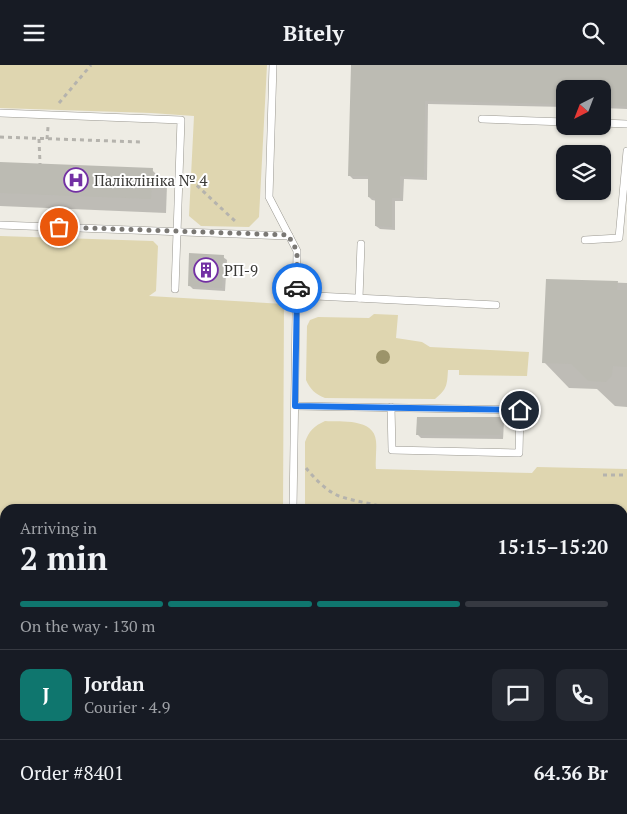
<!DOCTYPE html>
<meta charset="utf-8">
<style>
:root{--surface:#171b24;--page:#242831;--text:#f1f3f6;--muted:#9ea1a6;--line:#363941;--accent:#0f766e}
body{margin:0;font-family:"PT Serif",serif;background:var(--page);color:var(--text);height:100vh;display:flex;flex-direction:column;font-size:19px;white-space:nowrap}
*{box-sizing:border-box;margin:0}
p{font-size:16px;color:var(--muted)}
.icon{flex:none;width:28px;height:28px;fill:none;stroke:currentColor;stroke-width:2;stroke-linecap:round;stroke-linejoin:round}
.map{position:relative;flex:1;overflow:hidden}
.panel{position:absolute;left:0px;top:439px;width:628px;height:311px;display:flex;flex-direction:column;background:var(--surface);border-radius:15px 15px 0 0;box-shadow:0 1px 4px #0004}
.panel>*{flex:none}
.needle{width:32px;rotate:222deg}
.fabs{position:absolute;left:556px;top:15px;display:grid;gap:10px}
.fabs a{display:grid;place-items:center;width:55px;height:55px;border-radius:10px;background:var(--surface);box-shadow:0 1px 4px #0004;font-size:25px}
.pin{position:absolute;display:grid;place-items:center;width:42px;height:42px;color:#fff;margin:-21px;border:2px solid #fff;border-radius:50%;box-shadow:0 1px 5px #0007}
.courier{position:absolute;display:grid;place-items:center;width:50px;height:50px;margin:-25px;border:4px solid #1a73e8;border-radius:50%;background:#fff;color:#222;box-shadow:0 1px 6px #0007}
.head em{font-style:normal;font-weight:700}
.head div{display:flex;flex-direction:column-reverse}
.head{display:flex;align-items:center;justify-content:space-between;height:85px;padding:0 20px}
h1{font-size:32px;font-weight:700;line-height:38px}
.bar{display:grid;grid-template-columns:repeat(4,1fr);gap:8px 5px;align-content:center;height:60px;padding:0 20px}
.bar i{height:6px;border-radius:4px;background:var(--line)}
.bar .current{background:var(--accent)}
.bar p{grid-column:span 4}
.line{display:flex;align-items:center;gap:12px;padding:0 20px;border-top:1px solid var(--line)}
.line div{flex:1}
.round{display:grid;place-items:center;flex:none;width:52px;height:52px;border-radius:10px;background:var(--page)}
header{display:flex;justify-content:space-between;align-items:center;height:65px;padding:0 20px;background:var(--surface);font-size:22px;font-weight:700}
.map>svg:first-child{display:block}
.green{fill:#dfd6b0}
.shadow{fill:#0003}
.lines{fill:none;stroke-linecap:round;stroke-linejoin:round}
.stream{stroke:#807851;stroke-width:5.5}
.building{fill:#bcbbb3}
.service-casing{stroke:#9a9891;stroke-width:8}
.tertiary-casing{stroke:#9a9891;stroke-width:19}
.path{stroke:#b5b3ad;stroke-width:3;stroke-dasharray:4 4;stroke-linecap:butt}
.service{stroke:#fff;stroke-width:7}
.tertiary{stroke:#fff;stroke-width:18}
.tree{fill:#9c946a}
.done{stroke:#7a7874;stroke-width:5;stroke-dasharray:0 9}
.route{stroke:#1a73e8;stroke-width:6}
.labels{text-anchor:middle;dominant-baseline:central;stroke-width:4;stroke-linejoin:round;paint-order:stroke}
.poi-label{font-size:15px;fill:#3b3a37;stroke:#fff;text-anchor:start}
</style>
<header><svg class="icon" aria-label="menu" viewBox="0 0 24 24"><path d="M4 6h16M4 12h16M4 18h16"/></svg>Bitely<svg class="icon" aria-label="search" viewBox="0 0 24 24"><circle cx="10" cy="10" r="6"/><path d="M15 15l6 6"/></svg></header>
<div class="map">
<svg width="627" height="749" viewBox="0 0 627 749">
<rect width="100%" height="100%" fill="#eeece4"/>
<g class="green">
<polygon points="0,0 267,0 259,152 249,162 201,161 189,151 194,51 151,48 0,43"/>
<polygon points="0,171 153,176 158,181 156,226 149,231 284,239 283,444 5,444 5,531 0,531"/>
<path d="M374,249L398,250L396,273L422,277L430,282L529,287L527,311L459,310V305H448C447,321 447,324 435,334L325,333C315,329 310,324 306,315L307,261L310,255L318,252L369,253Z"/>
<path d="M325,356C341,357 374,353 376,376C377,385 375,395 376,404L532,408L537,402L627,404V530H623L622,444H305V377C309,366 314,361 325,356Z"/>
<polygon points="622,552 627,552 627,749 0,749 0,557 5,557 5,745 622,745"/>
</g>
<g class="shadow">
<polygon points="352,0 627,0 627,44 602,43 602,24 565,24 565,42 428,39 427,115 404,114 403,136 395,136 395,165 380,164 376,161 377,136 372,135 369,132 369,114 353,114 349,110"/>
<polygon points="0,99 152,105 167,120 166,148 0,141"/>
<polygon points="223,192 227,195 225,226 193,224 189,220"/>
<polygon points="547,215 627,218 627,342 615,341 597,324 569,323 544,297"/>
<polygon points="500,354 504,357 503,374 421,373 417,369"/>
</g>
<g class="lines">
<g class="stream">
<polyline points="622,670 627,670"/>
<polyline points="0,736 5,737"/>
<polyline points="48,745 69,749"/>
<polyline points="446,749 455,745"/>
</g>
</g>
<g class="building">
<polygon points="351,0 627,0 627,41 602,40 602,24 565,24 565,39 425,36 424,112 400,111 400,133 392,133 392,162 375,161 375,133 368,132 368,111 348,111"/>
<polygon points="0,97 153,103 151,134 0,128"/>
<polygon points="189,188 224,190 222,223 188,221"/>
<polygon points="546,214 618,216 617,225 627,225 627,302 613,301 612,310 606,317 588,316 571,299 542,298"/>
<polygon points="417,352 501,352 500,370 416,370"/>
</g>
<g class="lines">
<g class="service-casing">
<g id="service">
<polyline points="273,0 269,132 297,186 293,444"/>
<polyline points="0,48 181,55 175,224"/>
<polyline points="482,54 565,57"/>
<polyline points="602,58 627,59"/>
<polyline points="0,160 289,171"/>
<polyline points="585,175 619,173 627,86"/>
<polyline points="296,230 496,240"/>
<polyline points="359,233 361,179"/>
<polyline points="295,341 520,345 519,388 392,385 391,342"/>
</g>
</g>
<g class="tertiary-casing">
<g id="tertiary">
<polyline points="0,539 5,539"/>
<polyline points="622,541 627,541"/>
</g>
</g>
<g class="path">
<polyline points="59,38 91,0"/>
<polyline points="0,72 140,77"/>
<polyline points="39,74 40,99"/>
<polyline points="47,74 48,62"/>
<polyline points="191,115 236,157"/>
<path d="M306,403C315,414 328,428 342,432C357,437 373,438 388,444"/>
<polyline points="603,410 627,410"/>
<polyline points="622,504 627,504"/>
<polyline points="0,510 5,510"/>
</g>
<use href="#service" class="service"/>
<use href="#tertiary" class="tertiary"/>
</g>
<circle class="tree" cx="383" cy="292" r="7"/>
<g class="lines">
<polyline class="done" points="59,162 288,170 297,186 297,223"/>
<polyline class="route" points="297,223 295,341 520,345"/>
</g>
<defs>
<g id="hospital-ring" transform="scale(1.25)"><circle r="9.5" fill="#fff" stroke="#7330a4" stroke-width="1.5"/><path d="M-5-5h3v3.5h4V-5h3V5h-3V1.5h-4V5h-3Z" fill="#7330a4"/></g>
<g id="building-ring" transform="scale(1.25)"><circle r="9.5" fill="#fff" stroke="#7330a4" stroke-width="1.5"/><path d="M-4-6H4V6H1V3H-1V6H-4ZM-2.5-4.3h1.7v1.8h-1.7ZM.8-4.3h1.7v1.8H.8ZM-2.5-1h1.7V.8h-1.7ZM.8-1h1.7V.8H.8Z" fill="#7330a4"/></g>
</defs>
<g fill-rule="evenodd">
<use href="#hospital-ring" x="76" y="115"/>
<use href="#building-ring" x="206" y="205"/>
</g>
<g class="labels">
<g class="poi-label">
<text x="94" y="115">Паліклініка № 4</text>
<text x="224" y="205">РП-9</text>
</g>
</g>
</svg>
<div class="fabs">
<a><svg class="needle" viewBox="-14 -14 28 28"><path d="M0-13l5 13h-10z" fill="#e53935"/><path d="M0 13l5-13h-10z" fill="#9ea1a6"/></svg></a>
<a><svg class="icon" aria-label="layers" viewBox="0 0 24 24"><path d="M12 4l9 5-9 5-9-5zM3 14l9 5 9-5"/></svg></a>
</div>
<div class="pin" style="left:59px;top:162px;background:#ea580c"><svg class="icon" aria-label="bag" viewBox="0 0 24 24"><path d="M5 8h14l-1 12H6zM9 8a3 3 0 0 1 6 0"/></svg></div>
<div class="pin" style="left:520px;top:345px;background:#1f2937"><svg class="icon" aria-label="home" viewBox="0 0 24 24"><path d="M3 11l9-7 9 7M6 9v11h12V9"/></svg></div>
<div class="courier" style="left:297px;top:223px"><svg class="icon" aria-label="car" viewBox="0 0 24 24"><path d="M5 17H2v-5l4-1 3-4h7l3 4 3 1v5h-3M9 17h6M6 11h13"/><circle cx="7" cy="17" r="2"/><circle cx="17" cy="17" r="2"/></svg></div>
<section class="panel">
<div class="head"><div><h1>2 min</h1><p>Arriving in</p></div><em>15:15–15:20</em></div>
<div class="bar"><i class="current"></i><i class="current"></i><i class="current"></i><i></i><p>On the way · 130 m</p></div>
<div class="line" style="height:90px"><b class="round" style="background:var(--accent);color:#fff">J</b><div><b>Jordan</b><p>Courier · 4.9</p></div><a class="round"><svg class="icon" aria-label="chat" viewBox="0 0 24 24"><path d="M4 5h16v11H9l-5 4z"/></svg></a><a class="round"><svg class="icon" aria-label="phone" viewBox="0 0 24 24"><path d="M5 4h4l2 5-3 2q2 4 5 5l2-3 5 2v4C11 20 4 13 5 4z"/></svg></a></div>
<div class="line" style="height:65px"><div>Order #8401</div><b>64.36 Br</b></div>
</section>
</div>
